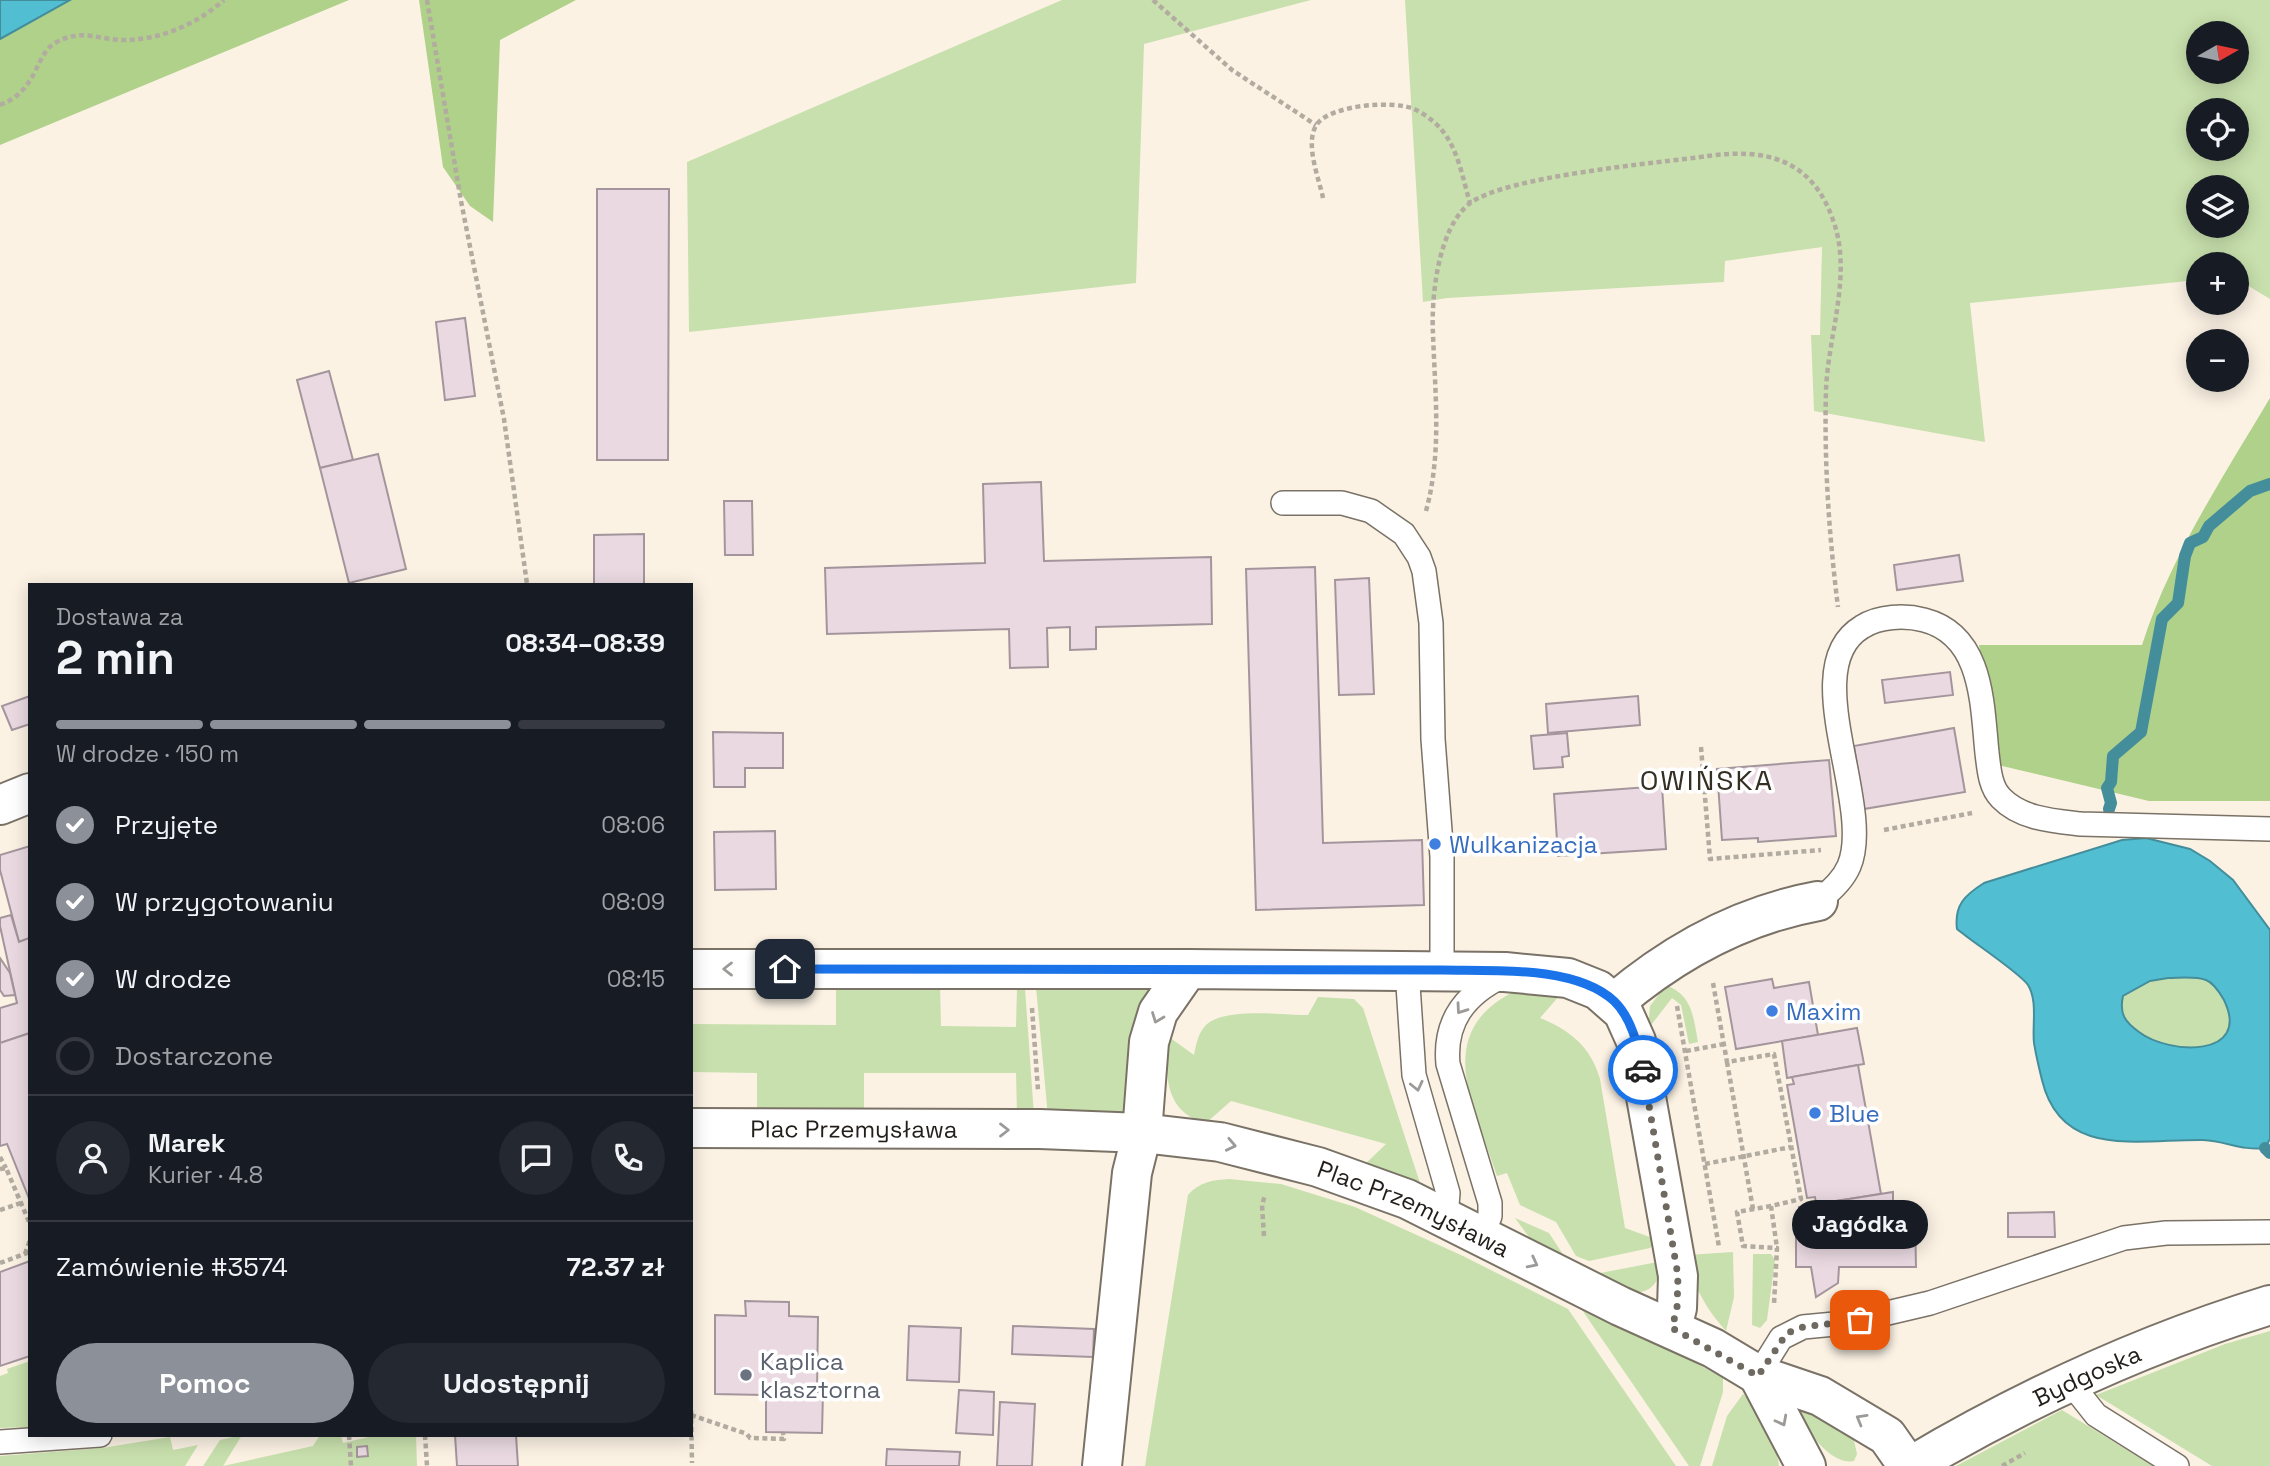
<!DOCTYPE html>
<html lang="pl">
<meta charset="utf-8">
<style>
:root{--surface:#171b24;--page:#242831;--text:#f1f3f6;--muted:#9ea1a6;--line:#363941;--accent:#8c9099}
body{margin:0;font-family:"Space Grotesk",sans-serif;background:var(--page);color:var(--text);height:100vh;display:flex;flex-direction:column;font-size:26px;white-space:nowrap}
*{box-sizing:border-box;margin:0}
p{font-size:23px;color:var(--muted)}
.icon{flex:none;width:38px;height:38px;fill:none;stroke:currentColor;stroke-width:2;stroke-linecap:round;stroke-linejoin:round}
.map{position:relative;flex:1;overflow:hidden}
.sheet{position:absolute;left:28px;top:583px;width:665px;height:854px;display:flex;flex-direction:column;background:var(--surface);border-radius:0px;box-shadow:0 4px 18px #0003}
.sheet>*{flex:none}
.needle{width:46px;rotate:81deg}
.controls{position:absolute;left:2186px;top:21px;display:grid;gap:14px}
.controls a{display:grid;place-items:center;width:63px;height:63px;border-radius:50%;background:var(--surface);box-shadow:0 4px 18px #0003;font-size:35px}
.pin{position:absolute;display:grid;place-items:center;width:60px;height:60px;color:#fff;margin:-30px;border-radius:14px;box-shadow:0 4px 10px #0006}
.courier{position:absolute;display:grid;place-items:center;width:70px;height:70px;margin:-35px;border:5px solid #1a73e8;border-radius:50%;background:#fff;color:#222;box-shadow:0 2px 9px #0007}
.bubble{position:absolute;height:49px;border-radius:24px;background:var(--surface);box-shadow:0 4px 18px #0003;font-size:23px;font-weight:600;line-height:49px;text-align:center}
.headline em{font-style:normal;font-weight:600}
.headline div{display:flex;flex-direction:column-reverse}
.headline{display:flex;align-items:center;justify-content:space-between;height:119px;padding:0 28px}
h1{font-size:46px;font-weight:600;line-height:52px}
.bar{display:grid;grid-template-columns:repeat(4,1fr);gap:10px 7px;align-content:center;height:84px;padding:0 28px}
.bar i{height:9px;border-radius:5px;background:var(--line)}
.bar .current{background:var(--accent)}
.bar p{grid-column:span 4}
.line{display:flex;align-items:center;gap:18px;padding:0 28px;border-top:2px solid var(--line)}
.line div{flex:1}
.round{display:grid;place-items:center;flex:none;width:74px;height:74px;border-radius:37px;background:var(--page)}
ol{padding:0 28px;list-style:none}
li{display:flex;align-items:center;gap:21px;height:77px}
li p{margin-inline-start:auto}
li .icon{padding:7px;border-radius:50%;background:var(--accent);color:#fff;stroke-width:4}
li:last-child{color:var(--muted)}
li i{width:38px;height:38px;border:4px solid var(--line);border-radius:50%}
.action{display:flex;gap:14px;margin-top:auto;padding:14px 28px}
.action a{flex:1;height:80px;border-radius:42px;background:var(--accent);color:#fff;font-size:28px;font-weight:600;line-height:80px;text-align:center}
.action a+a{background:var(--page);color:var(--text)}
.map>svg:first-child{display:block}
.green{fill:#c8e0ad;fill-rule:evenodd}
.forest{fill:#afd189}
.water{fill:#52bed2;stroke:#448e9b;stroke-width:2;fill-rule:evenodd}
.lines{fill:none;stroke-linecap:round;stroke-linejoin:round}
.stream{stroke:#448e9b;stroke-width:12}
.building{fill:#ead9e1;stroke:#a4959c;stroke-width:2}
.lane-casing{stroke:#7a7266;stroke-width:26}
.street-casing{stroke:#7a7266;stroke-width:42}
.secondary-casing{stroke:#7a7266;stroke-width:42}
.path{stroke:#b2aba0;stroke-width:4.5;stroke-dasharray:5 3.5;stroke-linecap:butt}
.lane{stroke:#fff;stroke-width:23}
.street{stroke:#fff;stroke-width:38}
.secondary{stroke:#fff;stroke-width:38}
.oneway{stroke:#9c9a98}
.done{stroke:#6e6961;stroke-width:7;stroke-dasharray:0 12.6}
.route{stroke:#1a73e8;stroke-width:9}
.shop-dot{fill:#3f7fe0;stroke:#fff;stroke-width:2.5}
.worship-dot{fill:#6b7280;stroke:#fff;stroke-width:2.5}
.labels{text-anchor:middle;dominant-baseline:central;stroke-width:7;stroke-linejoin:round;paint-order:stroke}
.shop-label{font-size:24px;fill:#366cbe;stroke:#fff;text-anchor:start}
.street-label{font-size:24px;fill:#221f1a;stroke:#fff}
.worship-label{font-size:24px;fill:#5b616d;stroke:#fff;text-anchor:start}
.quarter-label{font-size:28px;letter-spacing:2px;fill:#352e23;stroke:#fff}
</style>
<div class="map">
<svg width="2270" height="1466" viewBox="0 0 2270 1466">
<rect width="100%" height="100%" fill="#fbf2e4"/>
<g class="green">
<polygon points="1062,0 1311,0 1144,44 1136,283 689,332 687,162"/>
<path d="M1405,0H2270V299L2237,279L2236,264H2198V280L1970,303L1985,442L1814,411L1811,335H1820L1822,247L1725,261L1724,282L1447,298L1423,302ZM2198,33H2236V72H2198ZM2198,110H2236V149H2198ZM2198,187H2236V226H2198Z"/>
<path d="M2168,978C2180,978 2195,976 2206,980C2214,984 2220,993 2224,1000C2252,1058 2169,1056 2139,1032C2125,1022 2119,1014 2123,997L2150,981Z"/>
<polygon points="836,983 940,983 941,1026 1016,1027 1017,987 1025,988 1034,1116 1017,1116 1016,1073 864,1073 864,1116 757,1114 757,1073 691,1072 691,1024 836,1025"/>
<polygon points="1152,985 1139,1013 1125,1117 1048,1117 1036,987"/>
<path d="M1666,985C1693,996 1693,1016 1698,1042L1689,1044L1681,1005L1672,998L1648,1029L1650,1006Z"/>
<path d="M1515,991L1560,995L1540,1018C1570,1030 1591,1047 1600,1079L1625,1228L1658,1240L1650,1248L1589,1261L1576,1256L1556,1222L1520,1205L1507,1173L1497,1176C1475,1108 1430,1033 1515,991Z"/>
<path d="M1318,997L1354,999L1363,1008L1419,1180L1417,1190L1362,1167L1386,1144L1231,1101L1206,1123C1163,1112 1165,1072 1169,1037L1194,1055C1196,1045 1198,1033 1206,1025C1225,1007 1282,1015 1308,1015Z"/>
<path d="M1229,1179L1281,1184L1355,1207L1463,1256L1568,1309L1676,1466H1145L1188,1195C1199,1182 1213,1180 1229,1179Z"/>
<polygon points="1515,1218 1549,1233 1562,1253 1560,1259 1529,1237"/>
<path d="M1733,1252L1734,1297L1726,1331C1705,1308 1693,1285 1687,1255Z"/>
<polygon points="1753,1254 1771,1254 1775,1260 1767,1320 1760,1328 1752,1325"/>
<path d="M1663,1261C1655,1311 1619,1289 1590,1275Z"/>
<polygon points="1580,1307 1648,1337 1723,1378 1723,1392 1700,1466 1689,1466"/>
<polygon points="2270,1331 2270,1466 2212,1466 2096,1395 2225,1344"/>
<polygon points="30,1361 30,1427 0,1428 0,1376 8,1373 7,1369"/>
<path d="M1743,1394C1763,1408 1776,1442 1779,1466H1712L1727,1416Z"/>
<path d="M1790,1401L1853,1436L1857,1454L1854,1461C1826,1466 1802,1420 1790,1401Z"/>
<polygon points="2062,1410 2153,1466 1956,1466"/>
<polygon points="242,1435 223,1466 203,1466 220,1440"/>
<polygon points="320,1435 341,1435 343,1443 377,1435 416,1435 417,1466 223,1466 313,1446"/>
<polygon points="170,1437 173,1450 198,1445 185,1466 0,1466 0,1456 102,1448"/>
</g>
<g class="forest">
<polygon points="70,0 349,0 0,145 0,39"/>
<polygon points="419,0 576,0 500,40 493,222 470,206 443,167"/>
<path d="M2270,398V801H2149L1998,765L1979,645H2142C2170,557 2223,477 2270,398Z"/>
</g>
<g class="water">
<polygon points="0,0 70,0 0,39"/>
<path d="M2146,838L2190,849L2210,861L2233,880L2270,930V1139L2265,1148C2242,1151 2226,1141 2203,1140C2140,1139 2061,1160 2042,1080C2039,1068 2036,1055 2034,1043C2032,1026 2038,1001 2028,985C2020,973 1971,941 1957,929C1954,905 1965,895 1984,883L2122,840ZM2168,978C2180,978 2195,976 2206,980C2214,983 2220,993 2224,1000C2252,1058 2169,1055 2139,1032C2125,1022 2119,1014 2123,996L2150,981Z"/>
</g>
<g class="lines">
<g class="stream">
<polyline points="2109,809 2111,803 2107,788 2111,782 2113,756 2141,732 2162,619 2178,603 2185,556 2190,543 2203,537 2209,526 2250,491 2270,484"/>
<polyline points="2265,1148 2270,1153"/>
</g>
</g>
<g class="building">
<polygon points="597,189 669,189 668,460 597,460"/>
<polygon points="465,318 475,396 445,400 436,322"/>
<polygon points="329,371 353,460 320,468 297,380"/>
<polygon points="378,454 406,569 349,583 320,468"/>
<polygon points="1041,482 1044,561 1211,557 1212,624 1096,627 1096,649 1070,650 1070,627 1047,628 1048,667 1010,668 1009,629 827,634 825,568 985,563 983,484"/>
<polygon points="724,501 752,501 753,555 725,555"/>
<polygon points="644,534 644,584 594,584 594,535"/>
<polygon points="1959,555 1963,581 1897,590 1894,565"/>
<polygon points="1315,567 1323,843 1422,840 1424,905 1256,910 1246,569"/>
<polygon points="1369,578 1374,694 1339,695 1335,580"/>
<polygon points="1950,672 1953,695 1885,703 1882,680"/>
<polygon points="30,696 30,724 12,730 2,706"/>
<polygon points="1638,696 1640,725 1548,733 1546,704"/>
<polygon points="1954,728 1965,792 1864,809 1854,746"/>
<polygon points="713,732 783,733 783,768 745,768 745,787 714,787"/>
<polygon points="1567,733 1569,756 1562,757 1563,767 1534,769 1531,736"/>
<polygon points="1829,760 1836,836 1758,842 1758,838 1722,840 1717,769"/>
<polygon points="1662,786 1666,849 1558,856 1554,794"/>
<polygon points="775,831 776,889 715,890 714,832"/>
<polygon points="30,846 30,938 19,942 0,870 0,855"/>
<polygon points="11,915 19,942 29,938 30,943 30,1033 0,1043 0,1008 17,1003 0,926 0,918"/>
<polygon points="0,958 10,973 15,995 4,996 0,990"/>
<polygon points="1772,979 1774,988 1809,982 1818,1035 1736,1049 1725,987"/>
<polygon points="1857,1028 1864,1064 1787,1078 1782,1041"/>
<polygon points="30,1033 30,1201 7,1144 0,1146 0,1043"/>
<polygon points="1858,1065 1881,1194 1816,1204 1815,1197 1807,1198 1787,1085 1794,1084 1792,1077"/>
<polygon points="1893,1192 1893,1217 1802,1217 1799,1207"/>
<polygon points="2054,1212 2055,1237 2008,1237 2008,1213"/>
<polygon points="1796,1217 1915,1217 1916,1267 1839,1267 1838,1283 1816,1297 1811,1267 1796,1267"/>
<polygon points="30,1261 30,1356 0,1366 0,1272"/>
<polygon points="745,1301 789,1302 789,1316 818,1317 817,1392 823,1392 822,1433 766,1432 766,1395 715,1394 715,1315 746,1316"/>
<polygon points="909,1326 961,1328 959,1382 907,1380"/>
<polygon points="1013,1326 1094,1329 1093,1357 1012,1354"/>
<polygon points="959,1390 994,1392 993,1435 956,1433"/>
<polygon points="1000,1402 1035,1404 1032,1466 997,1466"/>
<polygon points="455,1435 516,1435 518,1466 457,1466"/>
<polygon points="367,1446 368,1456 357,1457 357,1447"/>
<polygon points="887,1449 960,1452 959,1466 886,1466"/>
</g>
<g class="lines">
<g class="lane-casing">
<g id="lane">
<polyline points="1283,503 1342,503 1371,511 1404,534 1419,557 1424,571 1431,623 1433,739 1442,857 1442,970"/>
<path d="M1818,901C1830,892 1843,880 1849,866C1875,805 1795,667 1862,627C1879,616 1905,615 1924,620C1983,635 1982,704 1987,753C1989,769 1990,787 2001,798C2021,819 2054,821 2081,824L2270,829"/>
<polyline points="1407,970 1414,1075 1448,1193 1446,1217"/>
<path d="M1482,1237L1490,1216V1203L1448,1064C1444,1022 1465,994 1503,976"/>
<polyline points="1758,1375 1781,1338 1803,1327 1845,1323 1930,1303 2124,1238 2166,1233 2270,1232"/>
<polyline points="2069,1381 2096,1415 2177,1466"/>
<polyline points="0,1442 100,1435"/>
</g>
</g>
<g class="street-casing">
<g id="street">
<polyline points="0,805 30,793"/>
<polyline points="691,969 1188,969"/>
<path d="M1615,1002C1674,952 1741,915 1818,901"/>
<path id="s1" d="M691,1128L1040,1129L1142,1133L1220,1142L1318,1167L1407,1199L1620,1306L1713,1348L1758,1375L1820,1396L1887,1436L1908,1466"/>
<polyline points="1758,1375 1806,1466"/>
<polyline points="1102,1466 1132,1173 1142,1133 1149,1042 1158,1012 1188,969 1505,972 1568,978 1598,990 1623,1012 1636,1041 1678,1276 1677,1308 1672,1328"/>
</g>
</g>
<g class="secondary-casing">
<g id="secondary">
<path id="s2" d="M1911,1466C2024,1399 2143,1344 2270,1305"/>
</g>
</g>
<g class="path">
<polyline points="427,0 461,201 504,419 527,584"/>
<polyline points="1153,0 1232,70 1316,125"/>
<path d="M0,105C38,91 35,54 55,43C83,27 99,41 127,40C163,39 198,23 224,0"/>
<path d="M1323,198C1319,178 1304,143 1317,124C1331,105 1393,100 1414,109C1422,112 1435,122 1440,128C1458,147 1463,180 1470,203"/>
<path d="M1426,511C1442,453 1435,394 1433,334C1431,297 1438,229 1469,204C1504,176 1658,163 1708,156C1766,148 1812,159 1833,220C1853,274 1828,335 1826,390C1824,462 1829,536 1838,607"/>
<polyline points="1701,747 1710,859 1821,850"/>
<polyline points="1884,830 1972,813"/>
<polyline points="1713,983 1727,1062 1774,1054 1801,1199 1771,1206 1777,1248"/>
<polyline points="1677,1006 1719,1247"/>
<polyline points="1032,1008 1038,1090"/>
<polyline points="1686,1051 1724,1044"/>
<polyline points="1727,1062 1753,1209"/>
<polyline points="0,1157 6,1168"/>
<polyline points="1705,1164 1791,1147"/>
<polyline points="0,1169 6,1168 30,1224"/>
<polyline points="1771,1206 1737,1212 1743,1246 1777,1248 1774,1304"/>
<polyline points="0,1210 21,1203"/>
<polyline points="1264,1236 1262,1205 1265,1195"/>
<polyline points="25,1254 30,1240"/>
<polyline points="0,1263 30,1252"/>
<polyline points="691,1410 692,1463"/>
<polyline points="691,1415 747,1434 750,1438 784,1439 783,1433"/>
<polyline points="349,1435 351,1466"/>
<polyline points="425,1435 427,1466"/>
<polyline points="2002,1466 2025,1453"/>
</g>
<use href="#lane" class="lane"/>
<use href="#street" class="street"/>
<use href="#secondary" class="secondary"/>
</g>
<defs><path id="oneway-chevron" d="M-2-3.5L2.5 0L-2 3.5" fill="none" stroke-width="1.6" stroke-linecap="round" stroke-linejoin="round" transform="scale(1.75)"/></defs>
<g class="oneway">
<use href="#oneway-chevron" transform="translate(728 969) rotate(-180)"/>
<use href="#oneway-chevron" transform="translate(1461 1009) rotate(125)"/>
<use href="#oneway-chevron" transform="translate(1157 1018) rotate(111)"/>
<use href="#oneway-chevron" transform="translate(1417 1086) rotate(77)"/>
<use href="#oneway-chevron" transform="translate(1004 1130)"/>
<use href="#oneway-chevron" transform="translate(1231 1145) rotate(12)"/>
<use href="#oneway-chevron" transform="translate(1533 1263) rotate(27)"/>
<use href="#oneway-chevron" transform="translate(1861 1419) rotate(-150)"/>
<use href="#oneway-chevron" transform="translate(1782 1421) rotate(62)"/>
</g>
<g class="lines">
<polyline class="done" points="1643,1070 1678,1276 1677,1308 1672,1328 1758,1376 1787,1333 1803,1327 1860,1320"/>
<path class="route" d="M785,969L1442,970C1492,971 1575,965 1614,1001C1632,1018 1638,1047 1643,1070"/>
</g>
<g class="shop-dot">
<circle cx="1435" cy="844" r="7"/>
<circle cx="1772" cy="1011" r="7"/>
<circle cx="1815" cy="1113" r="7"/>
</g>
<circle class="worship-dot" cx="746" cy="1375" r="7"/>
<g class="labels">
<g class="shop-label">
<text x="1449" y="844">Wulkanizacja</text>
<text x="1786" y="1011">Maxim</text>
<text x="1829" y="1113">Blue</text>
</g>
<g class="street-label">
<text stroke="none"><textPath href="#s1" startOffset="163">Plac Przemysława</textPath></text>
<text stroke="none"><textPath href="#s1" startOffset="735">Plac Przemysława</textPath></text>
<text stroke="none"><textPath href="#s2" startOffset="198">Bydgoska</textPath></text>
</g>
<g class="worship-label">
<text x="760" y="1361">Kaplica<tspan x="760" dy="28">klasztorna</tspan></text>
</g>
<g class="quarter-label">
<text x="1707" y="780">OWIŃSKA</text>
</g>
</g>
</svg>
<div class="controls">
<a><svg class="needle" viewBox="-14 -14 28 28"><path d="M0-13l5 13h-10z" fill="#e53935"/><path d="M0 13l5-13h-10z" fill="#9ea1a6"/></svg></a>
<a><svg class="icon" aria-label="locate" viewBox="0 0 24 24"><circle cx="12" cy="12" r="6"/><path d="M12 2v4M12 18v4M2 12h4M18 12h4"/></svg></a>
<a><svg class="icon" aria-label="layers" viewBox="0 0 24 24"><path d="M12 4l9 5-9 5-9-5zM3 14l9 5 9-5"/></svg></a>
<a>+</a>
<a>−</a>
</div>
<div class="pin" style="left:1860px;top:1320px;background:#ea580c"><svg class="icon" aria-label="bag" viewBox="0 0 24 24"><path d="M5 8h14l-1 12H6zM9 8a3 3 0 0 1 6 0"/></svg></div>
<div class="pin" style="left:785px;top:969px;background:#1f2937"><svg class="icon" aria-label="home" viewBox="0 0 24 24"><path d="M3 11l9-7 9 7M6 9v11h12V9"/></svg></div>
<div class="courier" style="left:1643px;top:1070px"><svg class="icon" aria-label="car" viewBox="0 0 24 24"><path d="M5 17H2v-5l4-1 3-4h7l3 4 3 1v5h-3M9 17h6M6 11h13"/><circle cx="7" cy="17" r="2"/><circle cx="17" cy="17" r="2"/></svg></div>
<div class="bubble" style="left:1792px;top:1200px;width:136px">Jagódka</div>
<section class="sheet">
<div class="headline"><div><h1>2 min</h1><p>Dostawa za</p></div><em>08:34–08:39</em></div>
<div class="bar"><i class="current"></i><i class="current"></i><i class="current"></i><i></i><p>W drodze · 150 m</p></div>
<ol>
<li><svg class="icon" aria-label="check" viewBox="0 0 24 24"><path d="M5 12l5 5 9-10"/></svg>Przyjęte<p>08:06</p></li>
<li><svg class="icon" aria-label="check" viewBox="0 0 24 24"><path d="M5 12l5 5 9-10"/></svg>W przygotowaniu<p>08:09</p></li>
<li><svg class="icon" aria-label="check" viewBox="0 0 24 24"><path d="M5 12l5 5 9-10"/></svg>W drodze<p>08:15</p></li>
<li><i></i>Dostarczone</li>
</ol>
<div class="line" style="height:126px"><a class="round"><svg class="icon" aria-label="person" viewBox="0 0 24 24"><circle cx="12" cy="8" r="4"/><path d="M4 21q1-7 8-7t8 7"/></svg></a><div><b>Marek</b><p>Kurier · 4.8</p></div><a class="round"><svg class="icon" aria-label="chat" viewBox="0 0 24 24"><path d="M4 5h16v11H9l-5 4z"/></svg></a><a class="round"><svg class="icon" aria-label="phone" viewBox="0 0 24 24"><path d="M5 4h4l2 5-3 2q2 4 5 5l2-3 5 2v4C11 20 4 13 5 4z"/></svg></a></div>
<div class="line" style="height:91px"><div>Zamówienie #3574</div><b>72.37 zł</b></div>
<div class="action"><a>Pomoc</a><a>Udostępnij</a></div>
</section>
</div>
